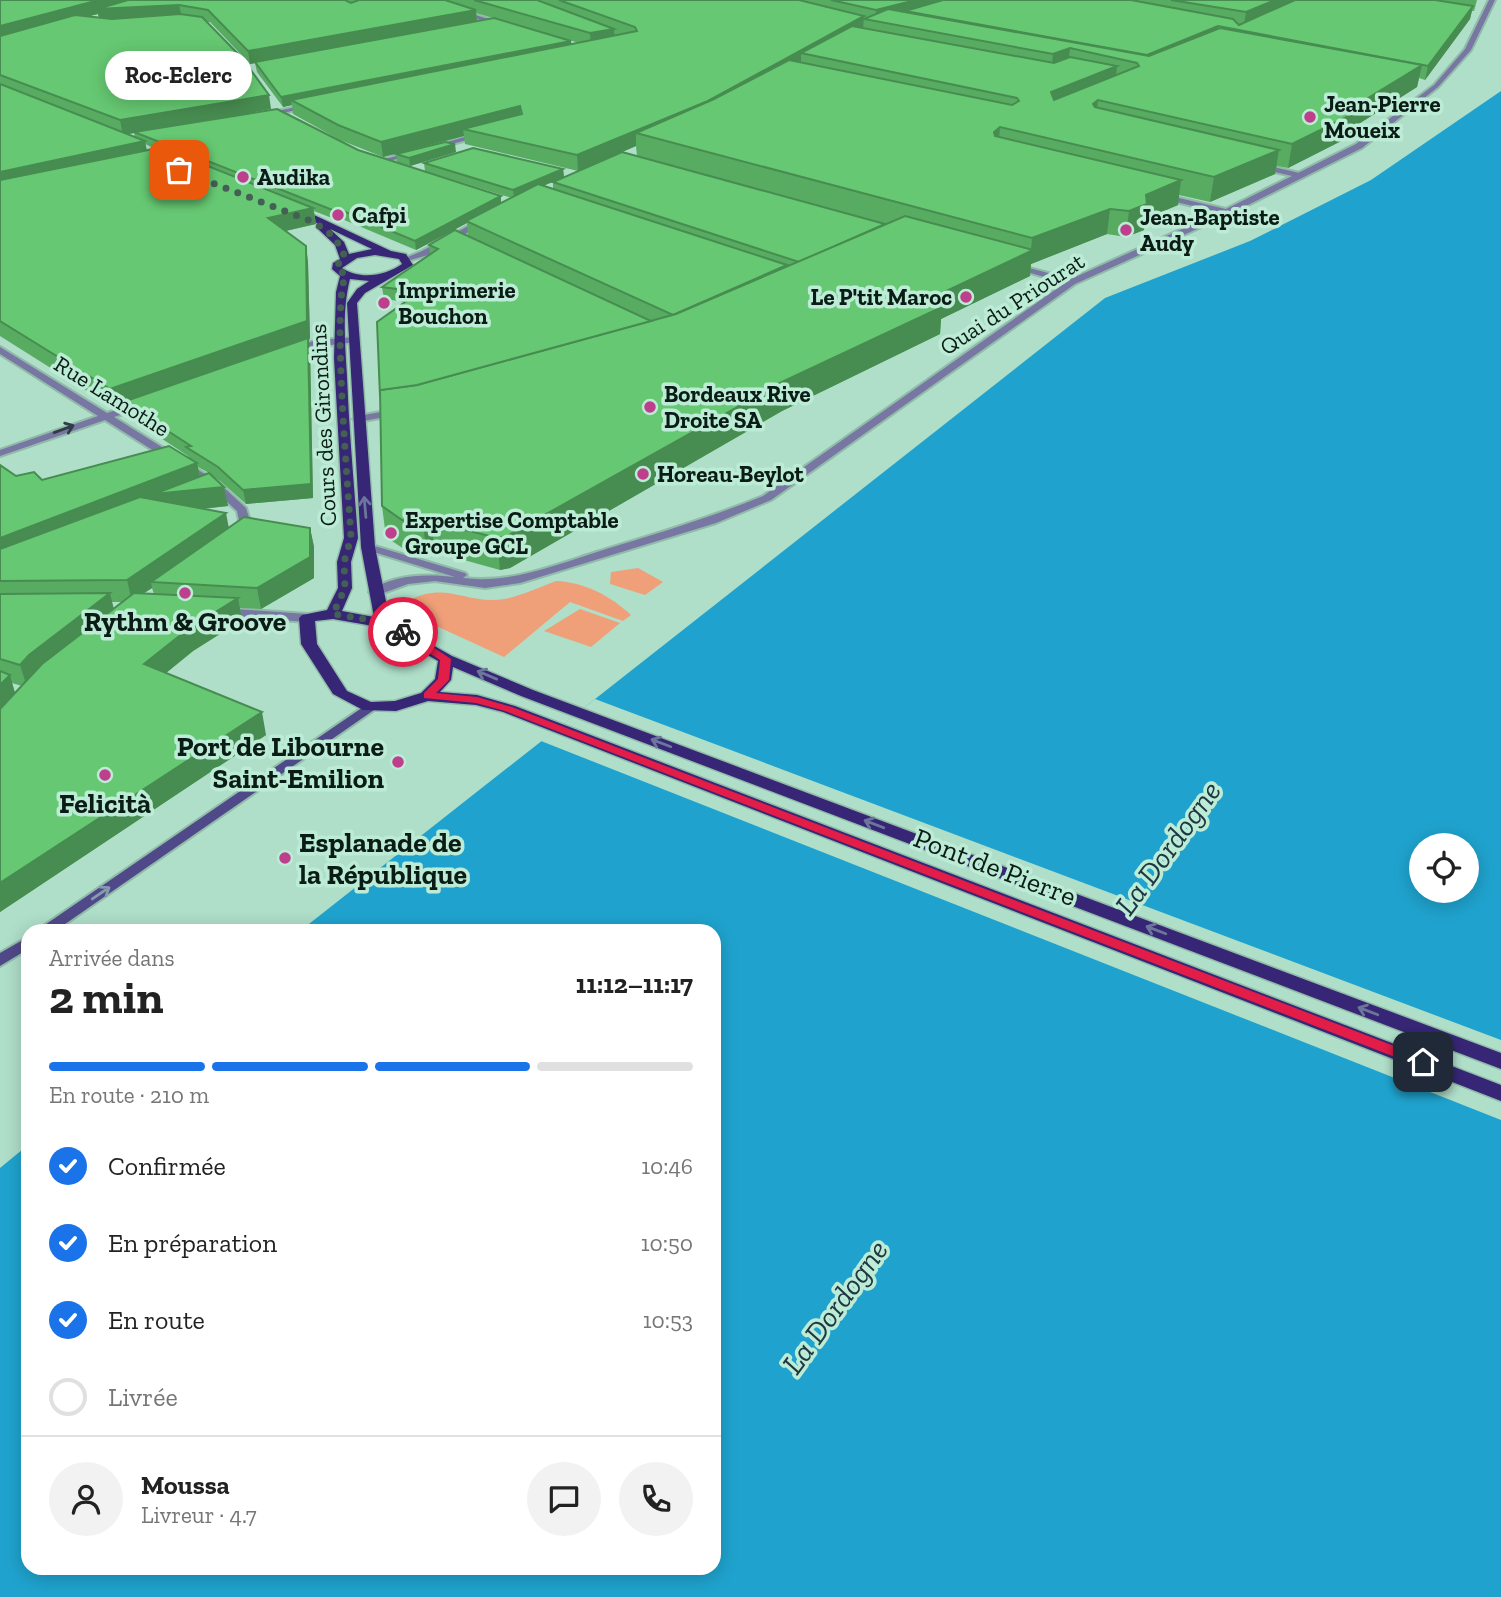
<!DOCTYPE html>
<html lang="fr">
<meta charset="utf-8">
<style>
:root{--surface:#fff;--page:#f2f2f2;--text:#222;--muted:#767676;--line:#e0e0e0;--accent:#1a73e8}
body{margin:0;font-family:"Zilla Slab",serif;background:var(--page);color:var(--text);height:100vh;display:flex;flex-direction:column;font-size:26px;white-space:nowrap}
*{box-sizing:border-box;margin:0}
p{font-size:23px;color:var(--muted)}
.icon{flex:none;width:38px;height:38px;fill:none;stroke:currentColor;stroke-width:2;stroke-linecap:round;stroke-linejoin:round}
.map{position:relative;flex:1;overflow:hidden}
.drawer{position:absolute;left:21px;top:924px;width:700px;height:651px;display:flex;flex-direction:column;background:var(--surface);border-radius:21px;box-shadow:0 4px 18px #0003}
.drawer>*{flex:none}
.buttons{position:absolute;left:1409px;top:833px;display:grid;gap:14px}
.buttons a{display:grid;place-items:center;width:70px;height:70px;border-radius:50%;background:var(--surface);box-shadow:0 4px 18px #0003;font-size:35px}
.pin{position:absolute;display:grid;place-items:center;width:60px;height:60px;color:#fff;margin:-30px;border-radius:14px;box-shadow:0 4px 10px #0006}
.courier{position:absolute;display:grid;place-items:center;width:70px;height:70px;margin:-35px;border:5px solid #e11d48;border-radius:50%;background:#fff;color:#222;box-shadow:0 2px 9px #0007}
.bubble{position:absolute;height:49px;border-radius:24px;background:var(--surface);box-shadow:0 4px 18px #0003;font-size:23px;font-weight:700;line-height:49px;text-align:center}
.overview em{font-style:normal;font-weight:700}
.overview div{display:flex;flex-direction:column-reverse}
.overview{display:flex;align-items:center;justify-content:space-between;height:119px;padding:0 28px}
h1{font-size:46px;font-weight:700;line-height:52px}
.bar{display:grid;grid-template-columns:repeat(4,1fr);gap:10px 7px;align-content:center;height:84px;padding:0 28px}
.bar i{height:9px;border-radius:5px;background:var(--line)}
.bar .selected{background:var(--accent)}
.bar p{grid-column:span 4}
.line{display:flex;align-items:center;gap:18px;padding:0 28px;border-top:2px solid var(--line)}
.line div{flex:1}
.round{display:grid;place-items:center;flex:none;width:74px;height:74px;border-radius:37px;background:var(--page)}
ol{padding:0 28px;list-style:none}
li{display:flex;align-items:center;gap:21px;height:77px}
li p{margin-inline-start:auto}
li .icon{padding:7px;border-radius:50%;background:var(--accent);color:#fff;stroke-width:4}
li:last-child{color:var(--muted)}
li i{width:38px;height:38px;border:4px solid var(--line);border-radius:50%}
.map>svg:first-child{display:block}
.green{fill:#f0a079}
.water{fill:#1fa3ce;fill-rule:evenodd}
.pier{fill:#afdec9}
.lines{fill:none;stroke-linecap:round;stroke-linejoin:round}
.lane-casing{stroke:#91bba9;stroke-width:4}
.street-casing{stroke:#91bba9;stroke-width:4}
.secondary-casing{stroke:#91bba9;stroke-width:4}
.primary-casing{stroke:#91bba9;stroke-width:3}
.lane{fill:#7876a3;fill-rule:evenodd}
.street{fill:#7876a3;fill-rule:evenodd}
.secondary{fill:#504989;fill-rule:evenodd}
.primary{fill:#362675;fill-rule:evenodd}
.wall{fill:#58ac62;fill-rule:evenodd}
.shaded-wall{fill:#478c50}
.building{fill:#66c872;stroke:#478c50;stroke-width:2}
.oneway{stroke:#303c47}
.oneway2{stroke:#6c759c}
.oneway3{stroke:#869ab0}
.route{fill:#e11d48}
.done{stroke:#446054;stroke-width:7;stroke-dasharray:0 12.6}
.poi-dot{fill:#be408d;stroke:#bcebd6;stroke-width:2.5}
.labels{text-anchor:middle;dominant-baseline:central;stroke-width:7;stroke-linejoin:round;paint-order:stroke}
.far-poi-label{font-size:23px;font-weight:bold;fill:#0a1c15;stroke:#bcebd6;text-anchor:start}
.far-street-label{font-size:23px;fill:#0a1c15;stroke:#bcebd6}
.poi-label{font-size:28px;font-weight:bold;fill:#0a1c15;stroke:#bcebd6}
.street-label{font-size:28px;fill:#0a1c15;stroke:#bcebd6}
.water-label{font-size:30px;font-style:italic;fill:#1d3641;stroke:#bcebd6}
</style>
<div class="map">
<svg width="1501" height="1597" viewBox="0 0 1501 1597">
<rect width="100%" height="100%" fill="#afdec9"/>
<g class="green">
<polygon points="638,568 663,582 645,595 610,584 611,572"/>
<path d="M556,581C584,582 611,596 631,615L623,621L570,602L504,657L434,625L408,601C446,580 467,605 504,599C521,596 540,587 556,581Z"/>
<polygon points="580,609 620,623 591,647 544,631"/>
</g>
<path class="water" d="M1501,91V1597H0V1168L28,1145V1568H714V931H300L1105,298L1250,241L1371,180ZM1421,845H1466V891H1421Z"/>
<polygon class="pier" points="595,699 1501,1040 1501,1120 541,741"/>
<g class="lines">
<g class="lane-casing">
<g id="lane">
<polygon points="483,132 485,135 382,163 378,161"/>
<polygon points="1260,164 1304,174 1305,176 1301,178 1257,168 1256,166"/>
<polygon points="1162,194 1230,210 1231,212 1227,214 1159,198 1158,196"/>
</g>
</g>
<g class="street-casing">
<g id="street">
<path d="M1489,0H1495L1471,50L1438,87L1362,148L1230,214L1075,284L771,500L716,523L520,583L485,588L435,581L408,584L375,596L369,592C391,574 428,574 455,577L364,549V545L368,544L465,573L467,575L463,578C510,584 555,565 600,551C656,534 709,518 763,496L1065,283L1010,267V263L1071,279L1224,210L1356,144L1434,85L1465,49Z"/>
<polygon points="459,10 505,24 506,25 503,27 457,13"/>
<polygon points="311,104 313,107 266,116 263,114"/>
<polygon points="481,219 488,221 428,255 407,261 403,259 422,251"/>
<polygon points="353,337 358,340 356,342 314,347 292,354 287,351 313,341"/>
<polygon points="0,347 107,413 138,403 144,403 144,407 114,417 219,483 246,508 253,530 248,535 240,535 238,533 241,529 237,511 211,487 105,420 0,456 0,450 98,416 0,354"/>
<polygon points="398,409 403,412 401,414 358,422 353,419 358,416"/>
<polygon points="221,608 307,614 313,618 307,622 217,615 215,612"/>
</g>
</g>
<g class="secondary-casing">
<g id="secondary">
<polygon points="369,703 376,707 374,710 55,931 36,931"/>
<polygon points="28,937 28,949 0,966 0,953"/>
</g>
</g>
<g class="primary-casing">
<path id="primary" d="M291,207H297L391,251L406,254L413,265L365,293L357,303L375,547L390,621L452,656L533,690L1501,1053V1069L521,696L453,667L451,680L440,692L477,695L515,706L1501,1085V1101L503,712L476,705L428,701L396,711L363,710L333,694L301,644L299,618L302,615L327,610L338,588L337,562L344,538L334,358L336,292L340,276L332,269L333,263L340,259L335,245L316,227L319,224L291,211ZM330,229L372,249L349,254L344,242ZM375,255L399,259L402,264C385,276 360,280 342,268L357,258ZM350,279L369,281L357,289L347,303L361,547L374,617L342,611L352,588L351,562L358,538C354,484 349,430 347,376C345,344 342,310 350,279ZM333,619L379,627L438,661L435,679L421,693L395,701L371,702L347,691L317,644L315,621Z"/>
</g>
<use href="#lane" class="lane"/>
<use href="#street" class="street"/>
<use href="#secondary" class="secondary"/>
<use href="#primary" class="primary"/>
</g>
<g class="wall">
<path d="M0,0H1477L1474,11H1472L1470,19L1425,80L1419,78L1417,87L1357,125L1355,134L1288,168L1277,166L1275,174L1210,202L1179,195L1178,205L1145,219L1144,230L1126,237L1107,234L1031,264L1030,276L941,319L940,334L782,411L510,568L500,570L435,552L427,556L407,551L386,537L382,506L405,302L384,299L382,287L430,254L429,245L468,236L467,223L416,250L342,219L337,220L314,211L316,224L286,231L306,246L308,263L310,339L308,340L310,351L313,498L246,504L220,481L209,474L224,487L228,506L203,509L229,528H310L314,547V578L261,609L240,608L242,620L193,651L166,673L266,735L0,912V465L16,476L42,480L189,458L188,456L126,415L124,404L114,408L0,336ZM476,13L579,43L572,44L477,21ZM98,14L99,17L88,16ZM208,22H210L250,64L255,63L257,72L283,107L292,105L293,114L340,140L383,157L464,136L465,144L578,171L564,177L563,169L424,163L425,171L512,198L501,203V196L358,150L221,118L271,109ZM134,133L135,138L127,134ZM145,144L154,148L153,149L146,151ZM636,146L637,156L622,152ZM553,182V189L543,186ZM198,467L209,473L200,477ZM152,588L154,594L144,593ZM112,602H123L114,609ZM12,683L22,686L15,693Z"/>
<polygon points="456,152 410,166 397,162 396,154"/>
</g>
<g class="shaded-wall">
<polygon points="99,0 148,0 179,5 182,17 100,22 98,14 0,40 0,26"/>
<polygon points="916,0 966,0 876,22 876,10"/>
<polygon points="1275,0 1302,0 1244,25 1246,12"/>
<polygon points="1473,6 1470,19 1425,80 1428,66"/>
<polygon points="476,10 477,22 250,64 248,51"/>
<polygon points="864,16 863,29 801,53 801,64 636,133 636,146 578,171 577,155"/>
<polygon points="1218,26 1216,39 1146,68 1147,55"/>
<polygon points="614,29 615,42 591,46 590,33"/>
<polygon points="571,41 572,50 291,100 292,105 283,107 281,97"/>
<polygon points="1070,48 1068,69 1051,75 1053,54"/>
<polygon points="1422,65 1417,87 1357,125 1355,134 1288,168 1292,144"/>
<polygon points="1117,66 1115,88 1049,115 1051,92"/>
<polygon points="269,95 271,109 123,135 120,120"/>
<polygon points="1098,100 1096,122 1093,104"/>
<polygon points="520,106 521,121 463,129 464,136 383,157 381,142"/>
<polygon points="1000,127 998,150 994,132"/>
<polygon points="145,141 148,156 0,188 0,172"/>
<polygon points="455,144 456,152 410,166 409,158"/>
<polygon points="1279,150 1275,174 1210,202 1214,177"/>
<polygon points="563,169 564,177 514,198 513,190"/>
<polygon points="1181,180 1178,205 1145,219 1144,230 1126,237 1129,211 1146,195"/>
<polygon points="501,196 501,205 466,221 467,223 416,250 415,241"/>
<polygon points="313,208 316,224 271,234 268,218"/>
<polygon points="1110,209 1107,234 1031,264 1030,276 941,319 940,334 782,411 510,568 500,570 497,538 923,302 1031,251 1032,238"/>
<polygon points="341,210 342,219 337,220 335,211"/>
<polygon points="306,246 308,263 310,339 308,340 310,351 313,498 246,504 243,490 311,484 123,402 124,404 114,408 110,389"/>
<polygon points="787,265 787,280 673,315"/>
<polygon points="197,463 201,483 224,487 228,506 158,513 0,561 0,538"/>
<polygon points="226,513 230,534 151,582 152,588 132,601 127,580"/>
<polygon points="431,521 435,552 427,556 423,525"/>
<polygon points="310,528 314,547 314,578 261,609 257,588"/>
<polygon points="110,593 115,615 27,687 20,665 29,655"/>
<polygon points="238,598 242,620 193,651 150,686 144,664 188,629"/>
<polygon points="10,675 16,697 0,715 0,685"/>
<polygon points="262,712 266,735 0,912 0,883"/>
</g>
<g class="building">
<polygon points="0,0 99,0 0,26"/>
<polygon points="128,0 345,0 351,3 359,0 445,0 476,10 248,51 208,10 179,5 97,9"/>
<polygon points="474,0 537,0 614,29 590,33"/>
<polygon points="559,0 799,0 864,16 708,101 577,155 463,129 522,114 520,106 381,142 338,125 291,100 637,31 635,27"/>
<polygon points="831,0 916,0 876,10"/>
<polygon points="943,0 1131,0 1233,19 1239,25 1295,0 1435,0 1473,6 1428,66 1218,26 1147,55 905,11"/>
<polygon points="1171,0 1275,0 1246,12"/>
<polygon points="888,9 1149,56 1220,28 1422,65 1350,109 1359,111 1292,144 1098,100 1093,104 1095,107 1279,150 1214,177 1000,127 994,132 995,136 1181,180 1146,195 1147,204 1129,211 1110,209 1032,238 636,133 714,99 789,60 1012,105 1019,101 1017,98 801,53 852,26 1054,63 1070,57 1117,66 1051,92 1054,100 1139,66 1137,63 1070,48 1053,54 864,19"/>
<polygon points="180,14 202,17 242,58 269,95 120,120 0,75 0,36 75,15 112,19"/>
<polygon points="494,18 571,41 281,97 255,62"/>
<polygon points="0,84 145,141 0,172"/>
<polygon points="277,109 358,150 501,196 415,241 341,210 335,211 134,132"/>
<polygon points="445,142 455,144 409,158 396,154"/>
<polygon points="155,145 313,208 268,218 306,246 307,321 110,389 0,321 0,180 153,149"/>
<polygon points="473,148 563,169 513,190 424,163"/>
<polygon points="622,152 885,224 799,262 553,182"/>
<polygon points="538,184 787,265 673,315 466,221"/>
<polygon points="905,216 1033,250 923,302 942,307 782,382 507,536 497,538 431,521 423,525 402,520 382,506 380,390 417,385 676,314"/>
<polygon points="455,230 651,321 417,385 380,390 380,396 377,322 419,292 382,287 438,249 429,245"/>
<polygon points="308,338 311,484 243,490 218,467 186,447 191,446 123,402"/>
<polygon points="169,446 197,463 0,538 0,465 16,476 34,472 42,480"/>
<polygon points="209,473 224,487 154,494"/>
<polygon points="140,497 226,513 127,580 0,581 0,549"/>
<polygon points="244,517 310,528 310,557 257,588 151,582"/>
<polygon points="110,593 29,655 20,665 0,659 0,594"/>
<polygon points="134,593 238,598 188,629 144,664 262,712 0,883 0,709 42,664"/>
<polygon points="0,671 10,675 0,685"/>
</g>
<defs><path id="oneway-shaft" d="M-6 0H5M1.5-3L5.5 0L1.5 3" fill="none" stroke-width="1.6" stroke-linecap="round" stroke-linejoin="round" transform="scale(1.75)"/></defs>
<use class="oneway" href="#oneway-shaft" transform="translate(64 429) rotate(-20)"/>
<g class="oneway2">
<use href="#oneway-shaft" transform="translate(365 507) rotate(-95)"/>
<use href="#oneway-shaft" transform="translate(487 675) rotate(-157)"/>
<use href="#oneway-shaft" transform="translate(661 743) rotate(-159)"/>
<use href="#oneway-shaft" transform="translate(874 824) rotate(-159)"/>
<use href="#oneway-shaft" transform="translate(1156 930) rotate(-159)"/>
<use href="#oneway-shaft" transform="translate(1368 1011) rotate(-159)"/>
</g>
<use class="oneway3" href="#oneway-shaft" transform="translate(101 893) rotate(-34)"/>
<polygon class="route" points="400,630 407,630 451,659 449,680 436,693 477,697 512,707 1428,1059 1430,1062 1428,1066 1418,1066 505,711 476,703 424,698 424,693 438,679 440,660 400,634"/>
<g class="lines">
<path class="done" d="M179,170L308,220C327,229 338,238 345,258L337,265V269L346,275C331,300 349,495 351,538L344,562L345,588L333,614L383,622L403,632"/>
</g>
<g class="poi-dot">
<circle cx="1310" cy="117" r="7"/>
<circle cx="243" cy="177" r="7"/>
<circle cx="338" cy="215" r="7"/>
<circle cx="1126" cy="230" r="7"/>
<circle cx="966" cy="297" r="7"/>
<circle cx="384" cy="303" r="7"/>
<circle cx="650" cy="407" r="7"/>
<circle cx="643" cy="474" r="7"/>
<circle cx="391" cy="533" r="7"/>
<circle cx="185" cy="593" r="7"/>
<circle cx="398" cy="762" r="7"/>
<circle cx="105" cy="775" r="7"/>
<circle cx="285" cy="858" r="7"/>
</g>
<g class="labels">
<g class="far-poi-label">
<text x="1324" y="104">Jean-Pierre<tspan x="1324" dy="26">Moueix</tspan></text>
<text x="257" y="177">Audika</text>
<text x="352" y="215">Cafpi</text>
<text x="1140" y="217">Jean-Baptiste<tspan x="1140" dy="26">Audy</tspan></text>
<text x="398" y="290">Imprimerie<tspan x="398" dy="26">Bouchon</tspan></text>
<text x="952" y="297" text-anchor="end">Le P'tit Maroc</text>
<text x="664" y="394">Bordeaux Rive<tspan x="664" dy="26">Droite SA</tspan></text>
<text x="657" y="474">Horeau-Beylot</text>
<text x="405" y="520">Expertise Comptable<tspan x="405" dy="26">Groupe GCL</tspan></text>
</g>
<g class="far-street-label">
<text transform="translate(1012 304) rotate(-33)">Quai du Priourat</text>
<text transform="translate(112 396) rotate(32)">Rue Lamothe</text>
<text transform="translate(323 425) rotate(-93)">Cours des Girondins</text>
</g>
<g class="poi-label">
<text x="185" y="621">Rythm &amp; Groove</text>
<text x="384" y="746" text-anchor="end">Port de Libourne<tspan x="384" dy="32">Saint-Emilion</tspan></text>
<text x="105" y="803">Felicità</text>
<text x="299" y="842" text-anchor="start">Esplanade de<tspan x="299" dy="32">la République</tspan></text>
</g>
<g class="street-label">
<text transform="translate(995 867) rotate(21)">Pont de Pierre</text>
</g>
<g class="water-label">
<text transform="translate(1168 848) rotate(-54)">La Dordogne</text>
<text transform="translate(835 1307) rotate(-54)">La Dordogne</text>
</g>
</g>
</svg>
<div class="buttons">
<a><svg class="icon" aria-label="locate" viewBox="0 0 24 24"><circle cx="12" cy="12" r="6"/><path d="M12 2v4M12 18v4M2 12h4M18 12h4"/></svg></a>
</div>
<div class="pin" style="left:179px;top:170px;background:#ea580c"><svg class="icon" aria-label="bag" viewBox="0 0 24 24"><path d="M5 8h14l-1 12H6zM9 8a3 3 0 0 1 6 0"/></svg></div>
<div class="pin" style="left:1423px;top:1062px;background:#1f2937"><svg class="icon" aria-label="home" viewBox="0 0 24 24"><path d="M3 11l9-7 9 7M6 9v11h12V9"/></svg></div>
<div class="courier" style="left:403px;top:632px"><svg class="icon" aria-label="bike" viewBox="0 0 24 24"><circle cx="6" cy="16" r="4"/><circle cx="18" cy="16" r="4"/><path d="M6 16l4-8h5l3 8M10 8l3 8H6M13 5h3"/></svg></div>
<div class="bubble" style="left:105px;top:51px;width:147px">Roc-Eclerc</div>
<section class="drawer">
<div class="overview"><div><h1>2 min</h1><p>Arrivée dans</p></div><em>11:12–11:17</em></div>
<div class="bar"><i class="selected"></i><i class="selected"></i><i class="selected"></i><i></i><p>En route · 210 m</p></div>
<ol>
<li><svg class="icon" aria-label="check" viewBox="0 0 24 24"><path d="M5 12l5 5 9-10"/></svg>Confirmée<p>10:46</p></li>
<li><svg class="icon" aria-label="check" viewBox="0 0 24 24"><path d="M5 12l5 5 9-10"/></svg>En préparation<p>10:50</p></li>
<li><svg class="icon" aria-label="check" viewBox="0 0 24 24"><path d="M5 12l5 5 9-10"/></svg>En route<p>10:53</p></li>
<li><i></i>Livrée</li>
</ol>
<div class="line" style="height:126px"><a class="round"><svg class="icon" aria-label="person" viewBox="0 0 24 24"><circle cx="12" cy="8" r="4"/><path d="M4 21q1-7 8-7t8 7"/></svg></a><div><b>Moussa</b><p>Livreur · 4.7</p></div><a class="round"><svg class="icon" aria-label="chat" viewBox="0 0 24 24"><path d="M4 5h16v11H9l-5 4z"/></svg></a><a class="round"><svg class="icon" aria-label="phone" viewBox="0 0 24 24"><path d="M5 4h4l2 5-3 2q2 4 5 5l2-3 5 2v4C11 20 4 13 5 4z"/></svg></a></div>
</section>
</div>
